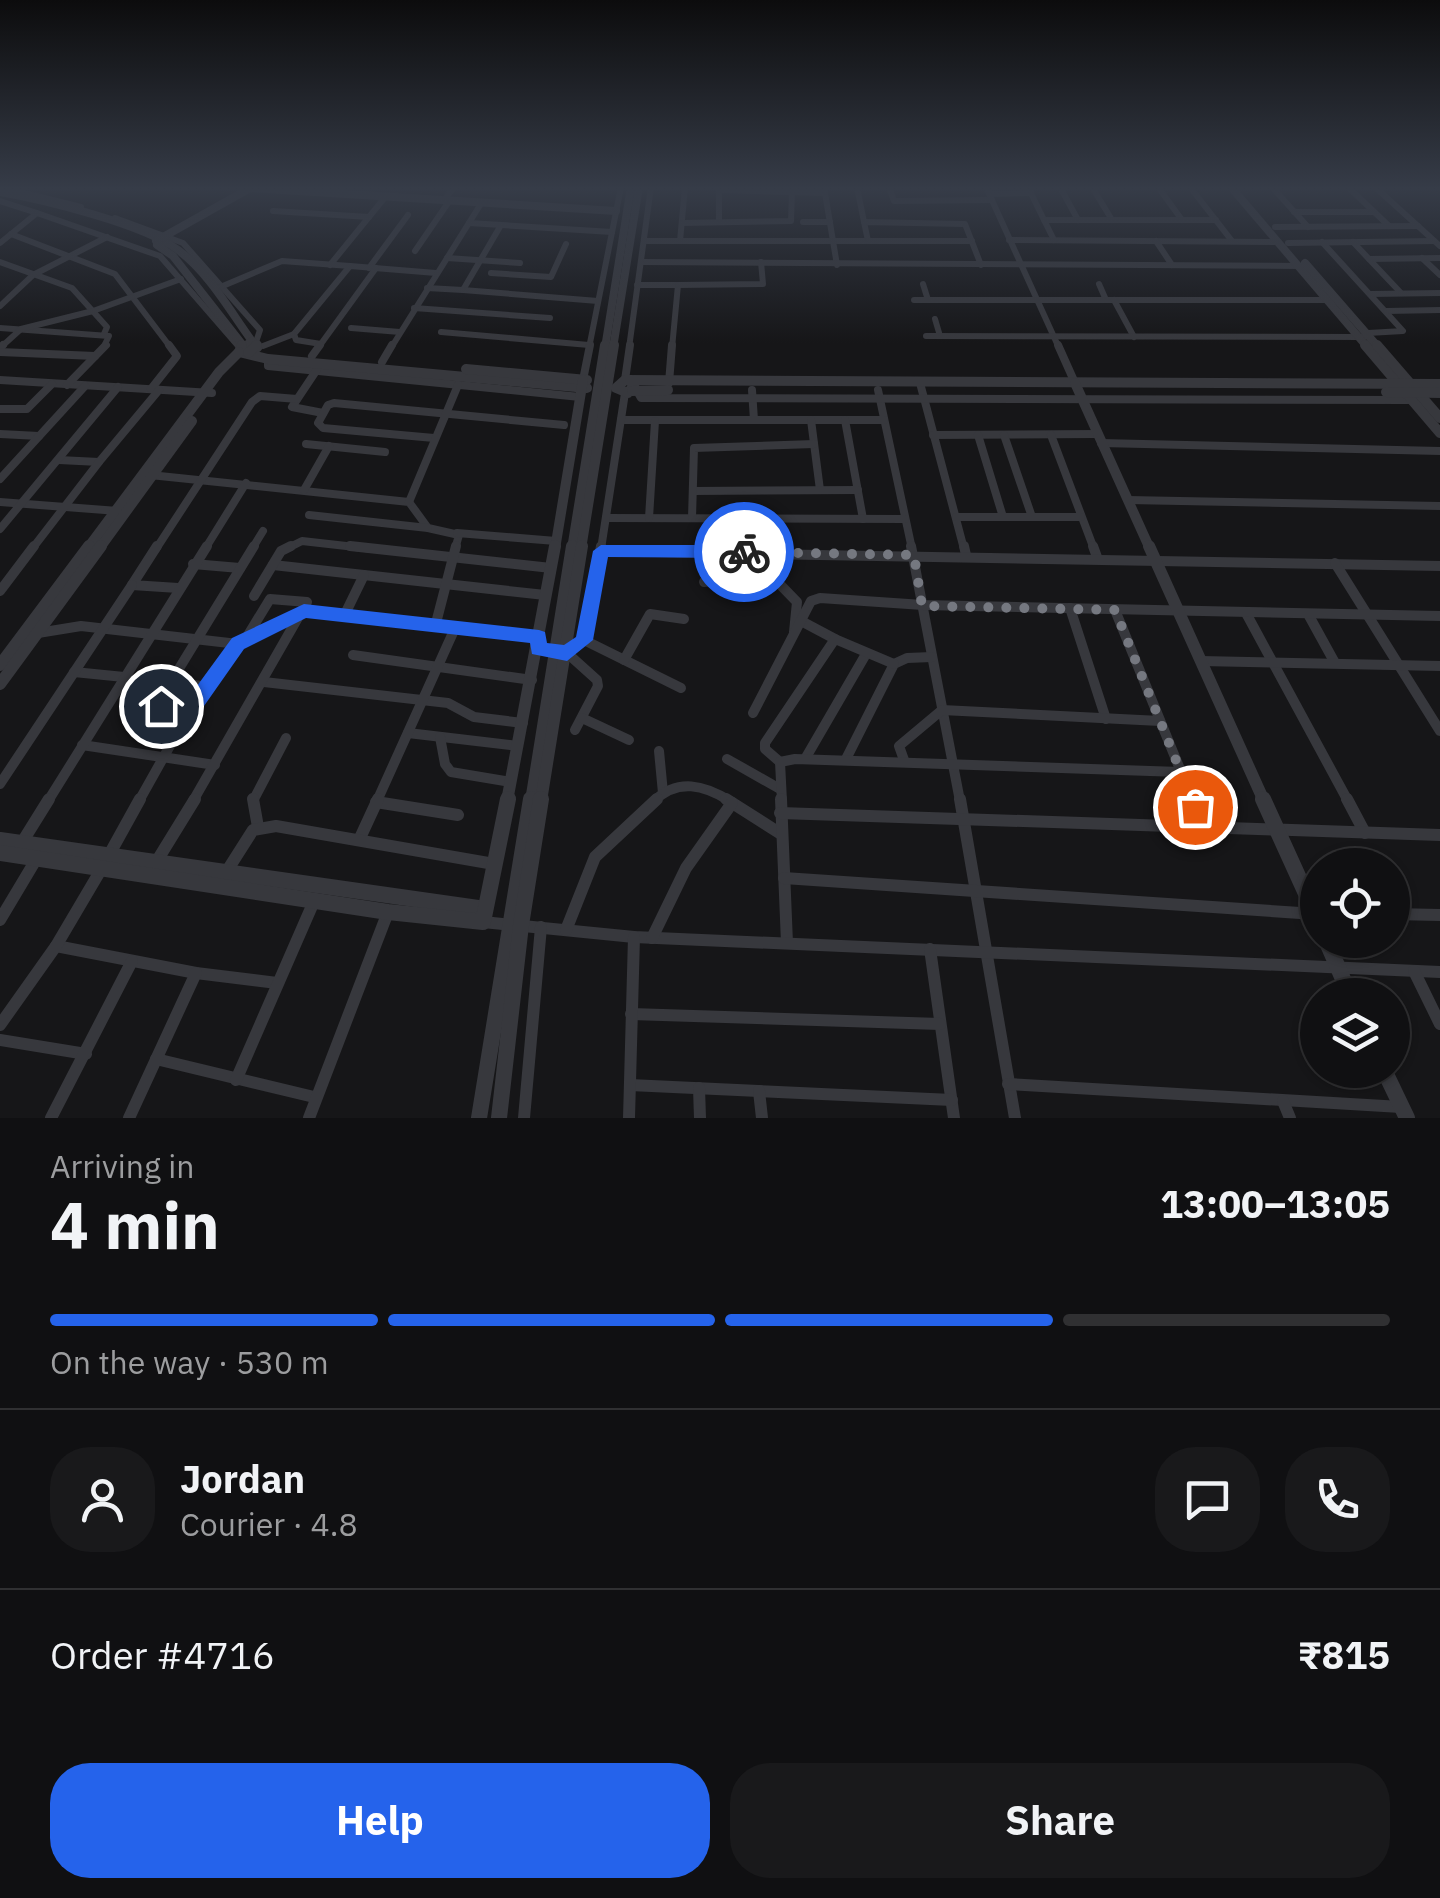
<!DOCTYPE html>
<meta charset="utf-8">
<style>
:root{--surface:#101012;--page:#19191b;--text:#f1f3f6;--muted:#9c9d9f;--line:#303032;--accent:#2563eb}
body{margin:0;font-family:"IBM Plex Sans",sans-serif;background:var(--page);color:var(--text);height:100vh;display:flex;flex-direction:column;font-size:38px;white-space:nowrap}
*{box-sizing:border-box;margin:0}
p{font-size:32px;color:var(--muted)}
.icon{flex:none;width:55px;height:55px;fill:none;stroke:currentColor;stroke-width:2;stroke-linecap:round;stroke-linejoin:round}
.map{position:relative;height:1118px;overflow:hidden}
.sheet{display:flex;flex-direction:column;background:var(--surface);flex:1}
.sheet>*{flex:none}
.tools{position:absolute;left:1300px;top:848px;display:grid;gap:20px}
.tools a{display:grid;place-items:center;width:110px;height:110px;border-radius:50%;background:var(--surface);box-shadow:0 2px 8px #0004,0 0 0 2px var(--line);font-size:50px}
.pin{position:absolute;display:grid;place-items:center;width:85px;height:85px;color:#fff;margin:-42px;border:5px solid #fff;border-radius:50%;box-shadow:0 2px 10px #0007}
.courier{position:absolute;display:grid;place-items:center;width:100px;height:100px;margin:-50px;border:8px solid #2563eb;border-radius:50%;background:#fff;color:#222;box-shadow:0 2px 12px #0007}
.overview em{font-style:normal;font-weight:800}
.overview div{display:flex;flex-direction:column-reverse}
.overview{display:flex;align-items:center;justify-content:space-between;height:170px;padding:0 50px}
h1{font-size:65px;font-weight:800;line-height:75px}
.bar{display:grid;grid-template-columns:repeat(4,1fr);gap:15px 10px;align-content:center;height:120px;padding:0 50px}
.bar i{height:12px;border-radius:8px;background:var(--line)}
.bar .on{background:var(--accent)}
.bar p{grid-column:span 4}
.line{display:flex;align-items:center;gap:25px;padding:0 50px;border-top:2px solid var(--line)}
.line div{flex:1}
.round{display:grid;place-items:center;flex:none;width:105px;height:105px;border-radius:40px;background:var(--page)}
.primary-button{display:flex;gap:20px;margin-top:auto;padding:20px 50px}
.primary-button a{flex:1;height:115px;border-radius:40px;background:var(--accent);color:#fff;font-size:40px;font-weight:800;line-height:115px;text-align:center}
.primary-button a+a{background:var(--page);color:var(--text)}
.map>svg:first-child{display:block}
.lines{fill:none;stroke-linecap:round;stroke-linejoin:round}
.minor-far3{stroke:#37383d;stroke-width:6}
.minor-far2{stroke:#37383d;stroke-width:8}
.minor-far1{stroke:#37383d;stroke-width:10}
.minor{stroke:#37383d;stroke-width:12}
.tertiary-far3{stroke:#37383d;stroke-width:8}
.tertiary-far2{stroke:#37383d;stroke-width:10}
.tertiary-far1{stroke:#37383d;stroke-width:12}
.tertiary{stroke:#37383d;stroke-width:16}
.route{fill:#2563eb}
.done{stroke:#757880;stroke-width:10;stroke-dasharray:0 18}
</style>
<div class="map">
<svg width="1440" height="1118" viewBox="0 0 1440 1118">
<rect width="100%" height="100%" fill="#161618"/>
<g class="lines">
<g class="minor-far3">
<polyline points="0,187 81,207"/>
<polyline points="685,187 680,241 868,241 864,222 965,224 981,265"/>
<polyline points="719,187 719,222"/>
<polyline points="824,187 837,265"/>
<polyline points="857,187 864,222"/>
<polyline points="889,187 894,201 992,200"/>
<polyline points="986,187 1059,348"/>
<polyline points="1028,187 1044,220"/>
<polyline points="1060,187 1078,220"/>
<polyline points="1092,187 1112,220"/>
<polyline points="1158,187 1182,220"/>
<polyline points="1190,187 1232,241"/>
<polyline points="1272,187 1308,227"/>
<polyline points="1273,187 1308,187"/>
<polyline points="1348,187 1389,226"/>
<polyline points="1375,187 1440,246"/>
<polyline points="719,190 825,193"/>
<polyline points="990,194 1031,193"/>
<polyline points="445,199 454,187"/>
<polyline points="0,201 37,213 0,243"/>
<polyline points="273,211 369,217"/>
<polyline points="1294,212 1374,212"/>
<polyline points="37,213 160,256 239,347"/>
<polyline points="115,218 183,243 260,330 256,342"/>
<polyline points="803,222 830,222"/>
<polyline points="469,223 612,232"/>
<polyline points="682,223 791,221 792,192"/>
<polyline points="1275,227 1418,226"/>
<polyline points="11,234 115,274 171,348"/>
<polyline points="1009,240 1278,242"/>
<polyline points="1054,240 1044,220 1216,220"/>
<polyline points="644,241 680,241"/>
<polyline points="868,241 972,241"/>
<polyline points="1156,241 1172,265"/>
<polyline points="1322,242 1403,331 1368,333"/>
<polyline points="1353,242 1401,293"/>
<polyline points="1288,243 1434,241"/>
<polyline points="415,251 450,200"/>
<polyline points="447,258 520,263"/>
<polyline points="1422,258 1440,275"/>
<polyline points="1369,259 1440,258"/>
<polyline points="0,262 72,288 107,327 104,334"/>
<polyline points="641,262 1303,266"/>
<polyline points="330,265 386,196"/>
<polyline points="369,268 408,215"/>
<polyline points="491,273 551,277 566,244"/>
<polyline points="923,284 928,300"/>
<polyline points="1099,284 1106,300"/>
<polyline points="637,285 678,285 672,348"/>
<polyline points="678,285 763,284 761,262"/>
<polyline points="218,288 282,261 350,266"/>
<polyline points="427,288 463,290 501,225"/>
<polyline points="463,290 598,301"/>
<polyline points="1370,294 1440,293"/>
<polyline points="914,300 1332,300"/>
<polyline points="1114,300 1134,337"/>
<polyline points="0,306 33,275 107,237"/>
<polyline points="414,308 550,318"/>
<polyline points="1386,311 1440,310"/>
<polyline points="935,319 940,336"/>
<polyline points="0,328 109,336 103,348"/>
<polyline points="351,328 400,332"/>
<polyline points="441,332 589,345"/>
<polyline points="926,336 1364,337"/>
<polyline points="321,344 296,340 294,334 350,266 436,273"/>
<polyline points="263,346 294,334"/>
<polyline points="0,348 21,329 93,311 181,279"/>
<polyline points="318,348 376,268"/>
<polyline points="391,348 482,202"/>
<polyline points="589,348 621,187"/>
<polyline points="629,348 651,187"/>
</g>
<g class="minor-far2">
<polyline points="1058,345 1075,383"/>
<polyline points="0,348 3,345"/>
<polyline points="0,352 95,356"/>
<polyline points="312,356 320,345"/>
<polyline points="268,359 268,366 580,397"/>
<polyline points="382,362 392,345"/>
<polyline points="316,371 292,407 323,413"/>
<polyline points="0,380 212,393"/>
<polyline points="583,380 590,345"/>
<polyline points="625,380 630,345"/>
<polyline points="669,383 672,345"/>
<polyline points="920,383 964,549"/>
<polyline points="67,385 106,345"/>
<polyline points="151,389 177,356 169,345"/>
<polyline points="752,390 754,420"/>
<polyline points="878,390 912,549"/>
<polyline points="637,391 641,398 1411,400"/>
<polyline points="0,409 27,409 52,384"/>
<polyline points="621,420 884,420"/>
<polyline points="811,420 820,490"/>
<polyline points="845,420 863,519"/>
<polyline points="0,434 39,436"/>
<polyline points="933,435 1097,434"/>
<polyline points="978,435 1003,517"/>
<polyline points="1004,435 1032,517"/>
<polyline points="1051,435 1094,549"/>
<polyline points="434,438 323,428 318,423 328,405 334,403 564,425"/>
<polyline points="1101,443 1440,451"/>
<polyline points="306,444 385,452"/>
<polyline points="59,460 99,462 159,390"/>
<polyline points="150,475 409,502 428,528 459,535 455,549"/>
<polyline points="0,479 85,386"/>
<polyline points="304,490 329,446"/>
<polyline points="693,491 858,490"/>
<polyline points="1128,500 1440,506"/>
<polyline points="0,502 118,511"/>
<polyline points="409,502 458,385"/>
<polyline points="309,515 428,528"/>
<polyline points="956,517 1081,517"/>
<polyline points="606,518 905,519"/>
<polyline points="649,518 655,421"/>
<polyline points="692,518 694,448 814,444"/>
<polyline points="763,518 765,549"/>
<polyline points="0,529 118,387"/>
<polyline points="457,533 556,541"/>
<polyline points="32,549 99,462"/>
<polyline points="156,549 252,402 260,396 297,399"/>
<polyline points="205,549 246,483"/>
<polyline points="252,549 263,531"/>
<polyline points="286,549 302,541 373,549"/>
<polyline points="601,549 625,393"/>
</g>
<g class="minor-far1">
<polyline points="157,546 132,585 178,588"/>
<polyline points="350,546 551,568"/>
<polyline points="765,546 767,571 797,602 794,632"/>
<polyline points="911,546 960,801"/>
<polyline points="964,546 966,555"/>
<polyline points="1093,546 1097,557"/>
<polyline points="601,551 1440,566"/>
<polyline points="1335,563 1440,731"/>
<polyline points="193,564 240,568"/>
<polyline points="273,565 545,595"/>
<polyline points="704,582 769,575"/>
<polyline points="0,591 34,546"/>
<polyline points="254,596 281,551 291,546"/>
<polyline points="1070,608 1106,719"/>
<polyline points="1115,610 1193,801"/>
<polyline points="1246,613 1348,801"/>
<polyline points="345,614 364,575"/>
<polyline points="1308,614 1335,663"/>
<polyline points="803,622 835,639"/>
<polyline points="436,623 456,546"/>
<polyline points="38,633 81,626 238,644 304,611 539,637"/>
<polyline points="584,640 681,688"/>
<polyline points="565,653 584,640 601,546"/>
<polyline points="567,653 597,680 598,686 575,730"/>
<polyline points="353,655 532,680"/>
<polyline points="624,660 650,614 684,619"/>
<polyline points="1201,661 1440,666"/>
<polyline points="74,672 124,677"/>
<polyline points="170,681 206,687"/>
<polyline points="264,682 448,703 474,717 523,723"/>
<polyline points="190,710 158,703 254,546"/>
<polyline points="753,713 811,601 820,598 923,605 1440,616"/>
<polyline points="582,718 629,740"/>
<polyline points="408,733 518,746"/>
<polyline points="440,737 445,764 451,772 511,782"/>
<polyline points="82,745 215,765"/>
<polyline points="659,751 663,793"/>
<polyline points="727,759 780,789"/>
<polyline points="805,759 866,654"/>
<polyline points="846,759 894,664 907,658 932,657"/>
<polyline points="904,760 899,746 942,710 1160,721"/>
<polyline points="780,762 765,749 765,743 835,639 894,664"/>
<polyline points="0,784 132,585"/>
<polyline points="48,801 207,546"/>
<polyline points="139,801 190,710 238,644"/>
<polyline points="193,801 307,602 270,599 245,640"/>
<polyline points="253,801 286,738"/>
<polyline points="377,801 456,626"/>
<path d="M654,801C678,778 704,785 730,801"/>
<polyline points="782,801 780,762 795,759 1180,772"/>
</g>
<g class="minor">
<polyline points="253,799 258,827"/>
<polyline points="726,799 781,834"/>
<polyline points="781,799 787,943"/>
<polyline points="960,799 1015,1118"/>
<polyline points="1192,799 1204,828"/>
<polyline points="1347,799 1365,833"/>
<polyline points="376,802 458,815"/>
<polyline points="780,813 1440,835"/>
<polyline points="360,838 378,799"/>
<polyline points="21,844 49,799"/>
<polyline points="109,855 140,799"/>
<polyline points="155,864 195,799"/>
<polyline points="225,874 253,830 276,826 494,864"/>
<polyline points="784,878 1315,914"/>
<polyline points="1392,914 1440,915"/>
<polyline points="0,920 37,858"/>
<polyline points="483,922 634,937 1440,972"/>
<polyline points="566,930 595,857 657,799"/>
<polyline points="652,938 686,868 732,803"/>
<polyline points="56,946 196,973 277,983"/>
<polyline points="930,949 954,1118"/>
<polyline points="1414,971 1440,1024"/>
<polyline points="631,1014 940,1024"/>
<polyline points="0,1025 56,946 102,868"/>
<polyline points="0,1040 86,1054"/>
<polyline points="156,1059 314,1097"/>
<polyline points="236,1080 315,899"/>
<polyline points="1008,1084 1401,1107"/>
<polyline points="630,1085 952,1100"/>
<polyline points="699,1088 700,1118"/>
<polyline points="759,1091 762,1118"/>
<polyline points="1283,1101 1290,1118"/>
<polyline points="51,1118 132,961"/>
<polyline points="129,1118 196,973"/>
<polyline points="309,1118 388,912"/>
<polyline points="524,1118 541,927"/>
<polyline points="629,1118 634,937"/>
</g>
<g class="tertiary-far3">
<polyline points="1231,187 1368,348"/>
<polyline points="251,188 616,211"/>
<path d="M0,192C45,200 143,224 178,250C209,273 230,311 252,341"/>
<polyline points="156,241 252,187"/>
<polyline points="157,245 173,256 242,344"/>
<polyline points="1305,263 1379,348"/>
<polyline points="241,348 252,341 258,348"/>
<polyline points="605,348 631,187"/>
<polyline points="613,348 639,187"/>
</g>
<g class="tertiary-far2">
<polyline points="242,345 239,352 268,359 587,388"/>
<polyline points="1365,345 1440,433"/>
<polyline points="1377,345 1440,418"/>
<polyline points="248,353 257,345"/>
<polyline points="466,369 587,380"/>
<polyline points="635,383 628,393 616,388 625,380 1440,384"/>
<polyline points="1075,383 1150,549"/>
<polyline points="632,391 668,390"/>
<polyline points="1386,392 1440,393"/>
<polyline points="87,549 219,372 239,352"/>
<polyline points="99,549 192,421"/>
<polyline points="555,549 583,380"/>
<polyline points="572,549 605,345"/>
<polyline points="581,549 614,345"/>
</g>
<g class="tertiary-far1">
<polyline points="1149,546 1264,801"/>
<polyline points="0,665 89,546"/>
<polyline points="0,684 101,546"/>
<polyline points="507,801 555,546"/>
<polyline points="531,801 572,546"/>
<polyline points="541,801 582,546"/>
</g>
<g class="tertiary">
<polyline points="1263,799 1318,920"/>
<polyline points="0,840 485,909"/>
<polyline points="0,853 388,912 483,922 508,799"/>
<polyline points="1326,940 1350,995"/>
<polyline points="1384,1070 1407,1118"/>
<polyline points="479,1118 531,799"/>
<polyline points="499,1118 521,925 541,799"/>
</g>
</g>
<linearGradient id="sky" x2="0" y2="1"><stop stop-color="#0c0c0d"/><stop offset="0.55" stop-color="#363c48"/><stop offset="1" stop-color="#363c48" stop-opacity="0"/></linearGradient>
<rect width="1440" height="343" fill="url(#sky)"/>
<polygon class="route" points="601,545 744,545 752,552 744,558 608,557 593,640 567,661 532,654 530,643 306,618 244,649 197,716 161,715 152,706 161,698 186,701 232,638 304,604 539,630 545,632 547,643 564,645 576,637 593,551"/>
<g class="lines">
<polyline class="done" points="744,552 914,555 922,606 1115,610 1195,807"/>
</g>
</svg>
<div class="tools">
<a><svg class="icon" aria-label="locate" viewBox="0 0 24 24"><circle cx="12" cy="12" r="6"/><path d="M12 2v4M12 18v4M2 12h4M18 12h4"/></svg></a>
<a><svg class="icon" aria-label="layers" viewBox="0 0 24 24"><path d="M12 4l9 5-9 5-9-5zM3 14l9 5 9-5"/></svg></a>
</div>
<div class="pin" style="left:1195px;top:807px;background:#ea580c"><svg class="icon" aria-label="bag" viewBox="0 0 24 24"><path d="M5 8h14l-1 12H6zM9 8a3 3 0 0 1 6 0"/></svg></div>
<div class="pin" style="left:161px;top:706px;background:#1f2937"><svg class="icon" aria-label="home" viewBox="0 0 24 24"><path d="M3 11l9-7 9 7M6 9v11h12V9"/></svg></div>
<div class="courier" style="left:744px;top:552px"><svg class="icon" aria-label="bike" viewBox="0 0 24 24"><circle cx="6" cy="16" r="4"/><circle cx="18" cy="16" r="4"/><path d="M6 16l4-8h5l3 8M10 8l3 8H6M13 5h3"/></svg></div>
</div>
<section class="sheet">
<div class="overview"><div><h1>4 min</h1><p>Arriving in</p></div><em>13:00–13:05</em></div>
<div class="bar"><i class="on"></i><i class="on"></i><i class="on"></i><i></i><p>On the way · 530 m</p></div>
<div class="line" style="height:180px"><a class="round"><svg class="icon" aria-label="person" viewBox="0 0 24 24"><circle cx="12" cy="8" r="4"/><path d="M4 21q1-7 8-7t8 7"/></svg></a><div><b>Jordan</b><p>Courier · 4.8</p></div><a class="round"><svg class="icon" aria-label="chat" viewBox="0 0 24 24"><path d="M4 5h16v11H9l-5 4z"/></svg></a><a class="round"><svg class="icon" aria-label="phone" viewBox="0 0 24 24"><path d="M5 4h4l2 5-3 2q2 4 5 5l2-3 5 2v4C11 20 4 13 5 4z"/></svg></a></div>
<div class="line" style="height:130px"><div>Order #4716</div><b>₹815</b></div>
<div class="primary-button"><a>Help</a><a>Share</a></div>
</section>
